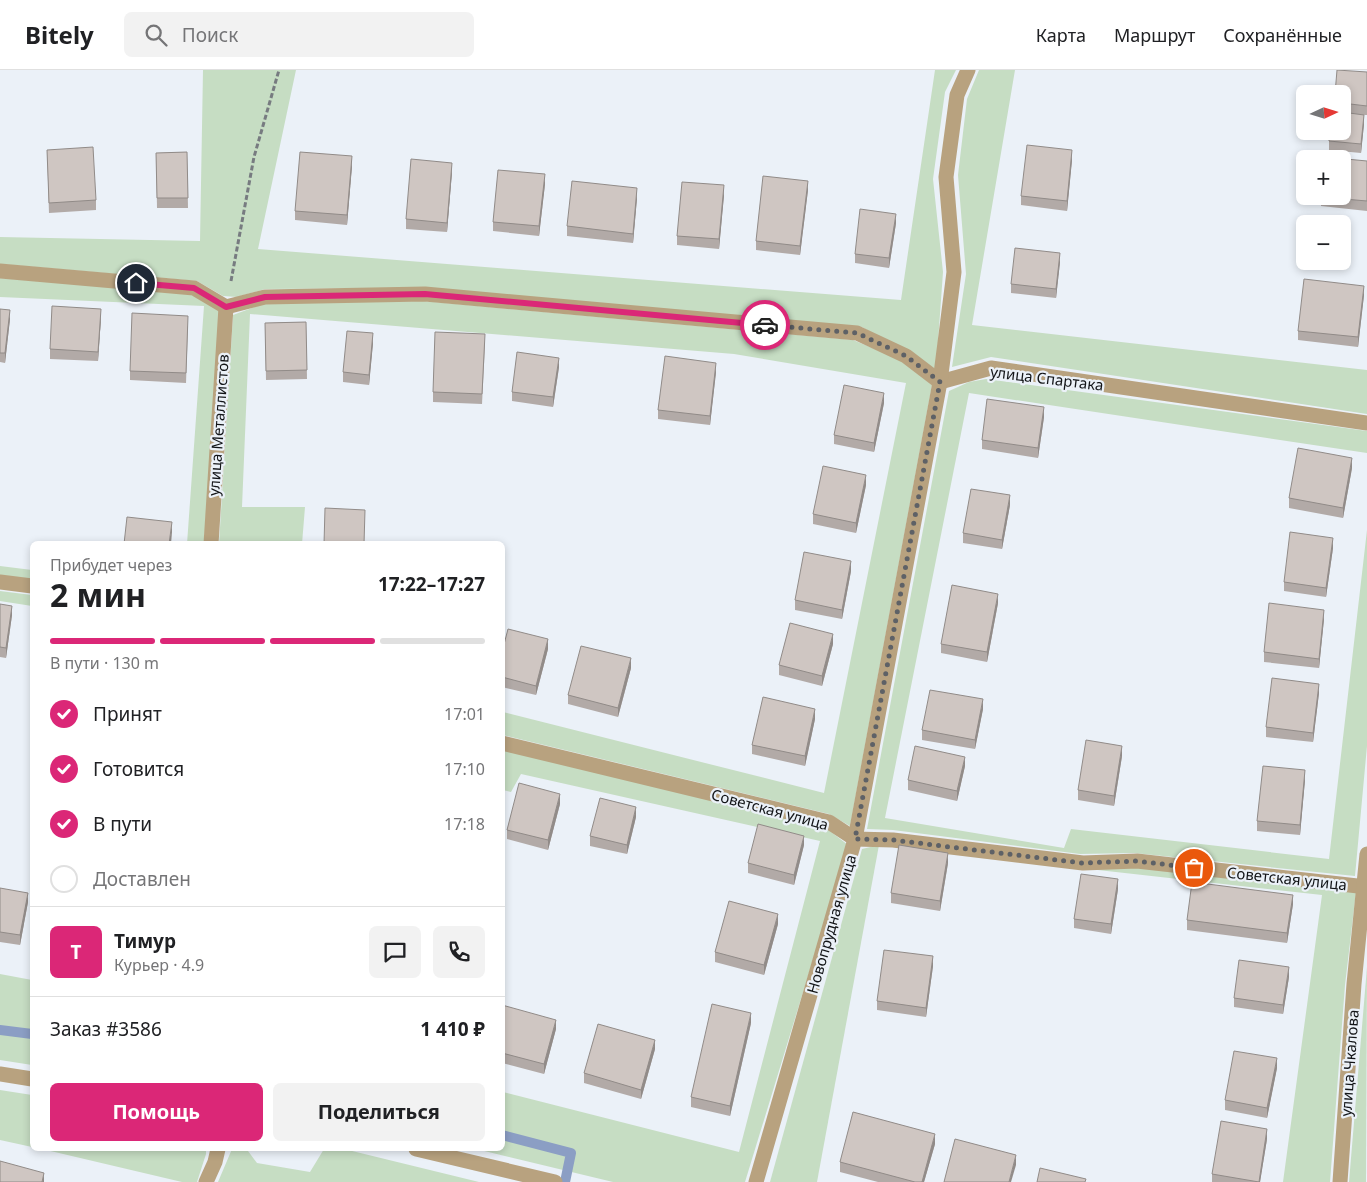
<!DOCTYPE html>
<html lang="ru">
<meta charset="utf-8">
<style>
:root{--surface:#fff;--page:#f2f2f2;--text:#202124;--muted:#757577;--line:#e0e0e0;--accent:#db2777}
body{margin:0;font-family:"Noto Sans",sans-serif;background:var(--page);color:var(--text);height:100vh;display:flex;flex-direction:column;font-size:19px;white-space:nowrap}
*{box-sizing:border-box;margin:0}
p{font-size:16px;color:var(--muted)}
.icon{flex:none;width:28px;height:28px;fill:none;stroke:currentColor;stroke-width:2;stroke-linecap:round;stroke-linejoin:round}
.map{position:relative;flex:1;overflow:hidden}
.sheet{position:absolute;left:30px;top:471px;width:475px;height:610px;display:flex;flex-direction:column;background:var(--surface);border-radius:8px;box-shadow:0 2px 8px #0003}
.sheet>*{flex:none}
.needle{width:32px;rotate:86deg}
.controls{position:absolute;left:1296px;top:15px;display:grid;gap:10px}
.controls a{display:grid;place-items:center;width:55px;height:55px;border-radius:8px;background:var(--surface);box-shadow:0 2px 8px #0003;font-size:25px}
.pin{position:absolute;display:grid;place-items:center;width:42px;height:42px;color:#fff;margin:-21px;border:2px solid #fff;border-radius:50%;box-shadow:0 1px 5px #0007}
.courier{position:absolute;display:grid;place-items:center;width:50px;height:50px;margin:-25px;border:4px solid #db2777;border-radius:50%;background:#fff;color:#222;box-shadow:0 1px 6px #0007}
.head em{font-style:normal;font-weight:700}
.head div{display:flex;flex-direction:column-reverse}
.head{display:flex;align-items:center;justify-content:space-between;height:85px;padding:0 20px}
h1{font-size:32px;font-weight:700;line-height:38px}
.bar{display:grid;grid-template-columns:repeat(4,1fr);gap:8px 5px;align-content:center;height:60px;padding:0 20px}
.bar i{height:6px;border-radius:4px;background:var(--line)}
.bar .current{background:var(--accent)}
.bar p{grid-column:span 4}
.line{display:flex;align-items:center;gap:12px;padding:0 20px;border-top:1px solid var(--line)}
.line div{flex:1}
.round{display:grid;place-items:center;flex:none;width:52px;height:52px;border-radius:8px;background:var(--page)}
ol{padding:0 20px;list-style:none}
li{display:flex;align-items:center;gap:15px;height:55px}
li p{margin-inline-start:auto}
li .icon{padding:5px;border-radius:50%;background:var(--accent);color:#fff;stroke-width:4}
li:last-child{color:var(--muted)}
li i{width:28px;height:28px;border:2px solid var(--line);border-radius:50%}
.button{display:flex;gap:10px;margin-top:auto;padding:10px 20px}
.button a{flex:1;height:58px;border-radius:8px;background:var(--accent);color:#fff;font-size:20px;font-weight:700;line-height:58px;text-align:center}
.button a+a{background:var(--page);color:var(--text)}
header{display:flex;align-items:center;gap:30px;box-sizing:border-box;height:70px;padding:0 25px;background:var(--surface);border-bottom:1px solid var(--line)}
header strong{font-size:24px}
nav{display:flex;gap:28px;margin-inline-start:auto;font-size:18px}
.search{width:350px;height:45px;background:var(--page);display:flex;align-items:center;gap:12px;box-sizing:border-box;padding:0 18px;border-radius:8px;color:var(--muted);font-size:19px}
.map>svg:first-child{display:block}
.green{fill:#c6ddc3}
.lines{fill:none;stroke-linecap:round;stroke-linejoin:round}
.stream{stroke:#8b9ec4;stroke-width:10}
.path{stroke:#777b80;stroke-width:3;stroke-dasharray:5 2.5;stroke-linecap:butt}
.minor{stroke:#b8a27f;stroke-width:15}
.wall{fill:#b2aaa7}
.shaded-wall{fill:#918b88}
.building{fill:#cfc6c2;stroke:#918b88}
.done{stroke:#5e6166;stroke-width:5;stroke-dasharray:0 9}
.route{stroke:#db2777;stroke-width:6}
.labels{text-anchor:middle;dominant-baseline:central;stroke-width:4.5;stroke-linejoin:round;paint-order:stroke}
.street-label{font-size:15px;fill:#121417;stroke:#ebf1f8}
</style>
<header>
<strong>Bitely</strong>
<div class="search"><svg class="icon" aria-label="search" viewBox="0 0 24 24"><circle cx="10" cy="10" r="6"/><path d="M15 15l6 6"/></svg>Поиск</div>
<nav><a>Карта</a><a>Маршрут</a><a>Сохранённые</a></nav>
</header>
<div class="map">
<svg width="1367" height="1112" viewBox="0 0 1367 1112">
<rect width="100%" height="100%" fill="#ebf1f8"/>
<g class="green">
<polygon points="203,0 296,0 258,179 901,230 935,0 956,0 945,22 933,109 943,202 936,300 862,257 426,218 265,219 237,227 223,226 197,211 0,194 0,167 200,171"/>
<polygon points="979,0 1015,0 972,255 1367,300 1367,344 991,287 952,297 966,204 958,105 967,29"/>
<polygon points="0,208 195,224 220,241 204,474 187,474 204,236 0,227"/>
<polygon points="423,231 853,270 904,291 932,315 850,756 829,744 503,665 503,642 824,723 906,313 734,284 250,244 242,437 305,437 302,474 219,474 233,245 265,233"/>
<polygon points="986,309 1367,361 1367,383 969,323 885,748 1064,778 1071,759 1329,789 1367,460 1367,676 1355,806 1134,783 1080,784 893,760 867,759 949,321 969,312"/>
<polygon points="0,496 32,500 32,511 0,508"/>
<polygon points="0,521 32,525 32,536 0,531"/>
<polygon points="503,680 826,758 848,775 745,1112 613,1112 476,1079 502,1079 503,1022 739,1082 820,771 521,704 511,722 503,720"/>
<polygon points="879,775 817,1112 770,1112 862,779"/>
<polygon points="1136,797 1356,822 1345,915 1330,1112 1283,1112 1322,825 1089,799"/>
<polygon points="1367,897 1366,1112 1349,1112"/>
<polygon points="0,904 32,910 32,995 0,990"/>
<polygon points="0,1020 32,1025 32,1077 0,1070"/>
<polygon points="42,1079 206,1079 206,1084 197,1112 182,1112"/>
<polygon points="232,1079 248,1081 257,1093 310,1102 324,1079 344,1079 479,1112 218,1112"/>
</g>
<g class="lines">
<g class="stream">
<polyline points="0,960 32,964"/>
<polyline points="502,1065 571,1083 565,1112"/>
</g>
<polyline class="path" points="231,211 254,87 279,0"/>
<g class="minor">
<polyline points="0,201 194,218 226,237 265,227 425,224 857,263 906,286 940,312 991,298 1367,353"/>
<polyline points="211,474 226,237"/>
<polyline points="0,512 32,516"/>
<polyline points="502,673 829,752 855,769 893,770 1083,793 1137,791 1367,817"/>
<polyline points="0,1004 32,1009"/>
<polyline points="416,1079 555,1112"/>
<polyline points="206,1112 215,1092 218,1079"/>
<polyline points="756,1112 855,769 940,312 954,202 946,107 957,25 968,0"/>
<polyline points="1340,1112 1354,914 1367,784"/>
</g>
</g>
<g class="wall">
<polygon points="1367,2 1367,45 1364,45 1364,54 1361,83 1329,80 1329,71 1342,61 1342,24"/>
<polygon points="47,80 96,130 96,140 49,143"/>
<polygon points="187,82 188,138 157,138 156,83"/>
<polygon points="1072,90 1067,141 1021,135 1021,126"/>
<polygon points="1367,91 1367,141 1321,136 1321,126"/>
<polygon points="352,96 347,155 295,150 295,141"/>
<polygon points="452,102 447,162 406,159 406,149"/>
<polygon points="545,114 539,166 493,161 493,152"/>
<polygon points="808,120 800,185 756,180 756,171"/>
<polygon points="724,125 719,179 677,175 677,166"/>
<polygon points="637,128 633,173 567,166 567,156"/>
<polygon points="896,153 889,198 855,193 855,184"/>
<polygon points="1060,192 1056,228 1011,223 1011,214"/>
<polygon points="1364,225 1358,277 1298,270 1298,261"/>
<polygon points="0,239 10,249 5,293 0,292"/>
<polygon points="101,248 98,291 50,289 50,279"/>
<polygon points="306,252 307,309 266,310 265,253"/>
<polygon points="188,256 186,313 130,310 130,301"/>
<polygon points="373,273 369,315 343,312 343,302"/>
<polygon points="485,274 482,334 433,332 433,322"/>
<polygon points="559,297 553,337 512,331 512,322"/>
<polygon points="716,302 710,355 658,349 658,340"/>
<polygon points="884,333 874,382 834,374 834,365"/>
<polygon points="1044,347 1038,388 982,379 982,370"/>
<polygon points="1352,398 1343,448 1289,438 1289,428"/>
<polygon points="866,415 856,463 813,454 813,444"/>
<polygon points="1010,435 1002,479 963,473 963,463"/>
<polygon points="1333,478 1326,527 1284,521 1284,512"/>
<polygon points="851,501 842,549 795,540 795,530"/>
<polygon points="998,533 987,592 941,583 941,574"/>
<polygon points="0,534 12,545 6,588 0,587"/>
<polygon points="1324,549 1319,598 1264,592 1264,582"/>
<polygon points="833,574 822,616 779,605 779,595"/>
<polygon points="548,579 536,625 502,617 502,582"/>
<polygon points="631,598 618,647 568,634 568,625"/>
<polygon points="1319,623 1313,672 1266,667 1266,657"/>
<polygon points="983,639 975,679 922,670 922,660"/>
<polygon points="815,649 805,696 752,684 752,675"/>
<polygon points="1122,686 1114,736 1078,730 1078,720"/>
<polygon points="965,696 957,731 908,720 908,710"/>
<polygon points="1305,710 1300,765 1257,761 1257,751"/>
<polygon points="560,734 548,780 507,769 507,760"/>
<polygon points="636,747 627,784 590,776 590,766"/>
<polygon points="804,775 794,815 748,803 748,793"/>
<polygon points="948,793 940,841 891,833 891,823"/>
<polygon points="0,818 28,832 20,875 0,872"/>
<polygon points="1118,819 1111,864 1074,858 1074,849"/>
<polygon points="1293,834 1287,873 1187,860 1187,850"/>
<polygon points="778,854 764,905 715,892 715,882"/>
<polygon points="933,896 926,947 877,940 877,931"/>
<polygon points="1289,907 1283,944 1234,937 1234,928"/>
<polygon points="502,935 556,959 544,1004 502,993"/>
<polygon points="751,953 730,1046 691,1037 691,1027"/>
<polygon points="655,979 641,1029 584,1013 584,1003"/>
<polygon points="1277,998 1267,1048 1225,1040 1225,1030"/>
<polygon points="1267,1069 1260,1112 1212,1112 1212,1104"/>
<polygon points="935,1074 924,1112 878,1112 840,1102 840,1092"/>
</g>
<g class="shaded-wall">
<polygon points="1364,45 1364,54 1361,83 1361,74"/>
<polygon points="1072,80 1072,90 1067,141 1067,131"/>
<polygon points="352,86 352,96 347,155 347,145"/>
<polygon points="452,93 452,102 447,162 447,153"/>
<polygon points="545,104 545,114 539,166 539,156"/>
<polygon points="808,111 808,120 800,185 800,176"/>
<polygon points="724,115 724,125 719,179 719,169"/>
<polygon points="637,118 637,128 633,173 633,164"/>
<polygon points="896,144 896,153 889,198 889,188"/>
<polygon points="1060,183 1060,192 1056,228 1056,219"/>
<polygon points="1364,216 1364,225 1358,277 1358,267"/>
<polygon points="101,239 101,248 98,291 98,282"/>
<polygon points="10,240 10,249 5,293 5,283"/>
<polygon points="373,263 373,273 369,315 369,305"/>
<polygon points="559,288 559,297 553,337 553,327"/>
<polygon points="716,293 716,302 710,355 710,346"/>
<polygon points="884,323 884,333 874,382 874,373"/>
<polygon points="1044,337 1044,347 1038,388 1038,378"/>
<polygon points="1352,388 1352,398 1343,448 1343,438"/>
<polygon points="866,405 866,415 856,463 856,453"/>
<polygon points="1010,425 1010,435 1002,479 1002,470"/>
<polygon points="172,452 172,462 171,474 169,474"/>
<polygon points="1333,468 1333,478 1326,527 1326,518"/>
<polygon points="851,491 851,501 842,549 842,540"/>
<polygon points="998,524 998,533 987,592 987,582"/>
<polygon points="12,536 12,545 6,588 6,578"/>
<polygon points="1324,540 1324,549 1319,598 1319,589"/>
<polygon points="833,564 833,574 822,616 822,606"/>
<polygon points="548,569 548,579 536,625 536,616"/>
<polygon points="631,588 631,598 618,647 618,638"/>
<polygon points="1319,614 1319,623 1313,672 1313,663"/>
<polygon points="983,629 983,639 975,679 975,670"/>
<polygon points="815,639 815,649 805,696 805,686"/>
<polygon points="1122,676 1122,686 1114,736 1114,726"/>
<polygon points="965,687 965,696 957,731 957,721"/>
<polygon points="1305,700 1305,710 1300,765 1300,755"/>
<polygon points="560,724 560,734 548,780 548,770"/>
<polygon points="636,737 636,747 627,784 627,775"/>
<polygon points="804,766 804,775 794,815 794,805"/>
<polygon points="948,783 948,793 940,841 940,831"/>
<polygon points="1118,809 1118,819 1111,864 1111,854"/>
<polygon points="28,823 28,832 20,875 20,865"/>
<polygon points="1293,825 1293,834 1287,873 1287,863"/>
<polygon points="778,844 778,854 764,905 764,895"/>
<polygon points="933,886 933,896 926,947 926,938"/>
<polygon points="1289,897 1289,907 1283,944 1283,935"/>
<polygon points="751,943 751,953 730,1046 730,1036"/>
<polygon points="556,950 556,959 544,1004 544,994"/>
<polygon points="655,970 655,979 641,1029 641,1020"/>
<polygon points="1277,988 1277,998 1267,1048 1267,1038"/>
<polygon points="1267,1059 1267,1069 1260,1112 1259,1112"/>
<polygon points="935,1064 935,1074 924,1112 922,1112"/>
<polygon points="1016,1085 1016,1095 1011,1112 1009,1112"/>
<polygon points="44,1103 44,1112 42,1112"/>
</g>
<g class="building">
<polygon points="1337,0 1367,2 1367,36 1342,33 1342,24 1335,24"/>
<polygon points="1342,42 1364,45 1361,74 1329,71 1329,61 1342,61"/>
<polygon points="1027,75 1072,80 1067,131 1021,126"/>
<polygon points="93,77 96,130 49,133 47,80"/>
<polygon points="187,82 188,128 157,128 156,83"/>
<polygon points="300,82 352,86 347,145 295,141"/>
<polygon points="1325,87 1367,91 1367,131 1321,127 1342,126 1342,89 1325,89"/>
<polygon points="411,89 452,93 447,153 406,149"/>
<polygon points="498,100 545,104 539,156 493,152"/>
<polygon points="763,106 808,111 800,176 756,171"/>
<polygon points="572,111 637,118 633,164 567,156"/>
<polygon points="682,112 724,115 719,169 677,166"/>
<polygon points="860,139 896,144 889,188 855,184"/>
<polygon points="1015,178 1060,183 1056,219 1011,214"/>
<polygon points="1304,209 1364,216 1358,267 1298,261"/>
<polygon points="52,236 101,239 98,282 50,279"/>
<polygon points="0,239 10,240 5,283 0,283"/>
<polygon points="132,243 188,246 186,303 130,301"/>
<polygon points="306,252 307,300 266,301 265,253"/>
<polygon points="347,261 373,263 369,305 343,302"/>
<polygon points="435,262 485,264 482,324 433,322"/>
<polygon points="517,282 559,288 553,327 512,322"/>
<polygon points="665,286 716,293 710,346 658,340"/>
<polygon points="844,315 884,323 874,373 834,365"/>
<polygon points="987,329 1044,337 1038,378 982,370"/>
<polygon points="1298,378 1352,388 1343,438 1289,428"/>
<polygon points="823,396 866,405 856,453 813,444"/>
<polygon points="971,419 1010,425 1002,470 963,463"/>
<polygon points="325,438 365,440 364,474 324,474"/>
<polygon points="127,447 172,452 169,474 124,474"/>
<polygon points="1290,462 1333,468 1326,518 1284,512"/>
<polygon points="804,482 851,491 842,540 795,530"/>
<polygon points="952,515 998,524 987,582 941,574"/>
<polygon points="1269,533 1324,540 1319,589 1264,582"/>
<polygon points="0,534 12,536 6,578 0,577"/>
<polygon points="790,553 833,564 822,606 779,595"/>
<polygon points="508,559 548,569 536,616 502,607 502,582"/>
<polygon points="581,576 631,588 618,638 568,625"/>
<polygon points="1272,608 1319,614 1313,663 1266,657"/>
<polygon points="930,620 983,629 975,670 922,660"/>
<polygon points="763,627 815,639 805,686 752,675"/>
<polygon points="1086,670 1122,676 1114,726 1078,720"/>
<polygon points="915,676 965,687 957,721 908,710"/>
<polygon points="1263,696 1305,700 1300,755 1257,751"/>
<polygon points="519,713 560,724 548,770 507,760"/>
<polygon points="600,728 636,737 627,775 590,766"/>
<polygon points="758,754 804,766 794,805 748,793"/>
<polygon points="899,775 948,783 940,831 891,823"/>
<polygon points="1081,804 1118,809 1111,854 1074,849"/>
<polygon points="1192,812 1293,825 1287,863 1187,850"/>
<polygon points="0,818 28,823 20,865 0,862"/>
<polygon points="729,831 778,844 764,895 715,882"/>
<polygon points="884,880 933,886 926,938 877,931"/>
<polygon points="1239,890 1289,897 1283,935 1234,928"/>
<polygon points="712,934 751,943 730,1036 691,1027"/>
<polygon points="502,935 556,950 544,994 502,983"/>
<polygon points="598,954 655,970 641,1020 584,1003"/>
<polygon points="1234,981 1277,988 1267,1038 1225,1030"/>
<polygon points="853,1042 935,1064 922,1112 915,1112 840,1092"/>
<polygon points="1221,1051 1267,1059 1259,1112 1212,1104"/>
<polygon points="955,1069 1016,1085 1009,1112 944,1112"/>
<polygon points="0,1091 44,1103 42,1112 0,1112"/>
<polygon points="1040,1098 1086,1109 1085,1112 1037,1112"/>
</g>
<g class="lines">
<polyline class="done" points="765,255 857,263 906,286 940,312 855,769 893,770 1082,793 1137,791 1194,798"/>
<polyline class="route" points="136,213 194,218 226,237 265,227 425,224 765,255"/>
</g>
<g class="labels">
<g class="street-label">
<text transform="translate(1047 308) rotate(7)">улица Спартака</text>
<text transform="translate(218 355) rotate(-86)">улица Металлистов</text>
<text transform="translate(770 739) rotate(15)">Советская улица</text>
<text transform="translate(1287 808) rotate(6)">Советская улица</text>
<text transform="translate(831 854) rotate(-74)">Новопрудная улица</text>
<text transform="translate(1349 993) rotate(-86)">улица Чкалова</text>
</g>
</g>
</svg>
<div class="controls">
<a><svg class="needle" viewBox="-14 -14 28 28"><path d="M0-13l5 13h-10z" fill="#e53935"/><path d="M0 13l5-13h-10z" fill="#757577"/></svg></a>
<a>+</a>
<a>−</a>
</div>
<div class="pin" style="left:1194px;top:798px;background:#ea580c"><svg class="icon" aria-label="bag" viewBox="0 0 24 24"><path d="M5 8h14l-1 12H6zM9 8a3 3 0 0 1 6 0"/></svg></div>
<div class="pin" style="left:136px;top:213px;background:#1f2937"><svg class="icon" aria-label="home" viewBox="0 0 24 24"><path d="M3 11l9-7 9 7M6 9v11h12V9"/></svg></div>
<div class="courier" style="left:765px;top:255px"><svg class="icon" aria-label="car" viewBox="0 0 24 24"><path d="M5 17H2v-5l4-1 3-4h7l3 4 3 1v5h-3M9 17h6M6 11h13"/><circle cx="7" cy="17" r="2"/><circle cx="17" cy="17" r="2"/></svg></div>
<section class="sheet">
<div class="head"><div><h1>2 мин</h1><p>Прибудет через</p></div><em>17:22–17:27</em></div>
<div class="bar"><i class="current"></i><i class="current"></i><i class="current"></i><i></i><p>В пути · 130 m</p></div>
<ol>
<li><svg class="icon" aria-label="check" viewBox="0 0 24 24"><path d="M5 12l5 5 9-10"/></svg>Принят<p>17:01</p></li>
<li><svg class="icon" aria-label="check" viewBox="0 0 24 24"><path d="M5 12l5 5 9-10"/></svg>Готовится<p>17:10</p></li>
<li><svg class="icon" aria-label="check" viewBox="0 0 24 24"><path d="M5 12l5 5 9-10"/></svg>В пути<p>17:18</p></li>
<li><i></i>Доставлен</li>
</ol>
<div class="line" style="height:90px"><b class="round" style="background:var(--accent);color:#fff">Т</b><div><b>Тимур</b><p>Курьер · 4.9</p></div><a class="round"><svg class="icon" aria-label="chat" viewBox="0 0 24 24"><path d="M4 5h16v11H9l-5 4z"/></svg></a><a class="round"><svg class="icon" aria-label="phone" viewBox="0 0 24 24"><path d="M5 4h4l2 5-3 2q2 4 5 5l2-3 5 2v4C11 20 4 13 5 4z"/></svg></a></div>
<div class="line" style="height:65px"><div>Заказ #3586</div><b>1 410 ₽</b></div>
<div class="button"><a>Помощь</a><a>Поделиться</a></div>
</section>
</div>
